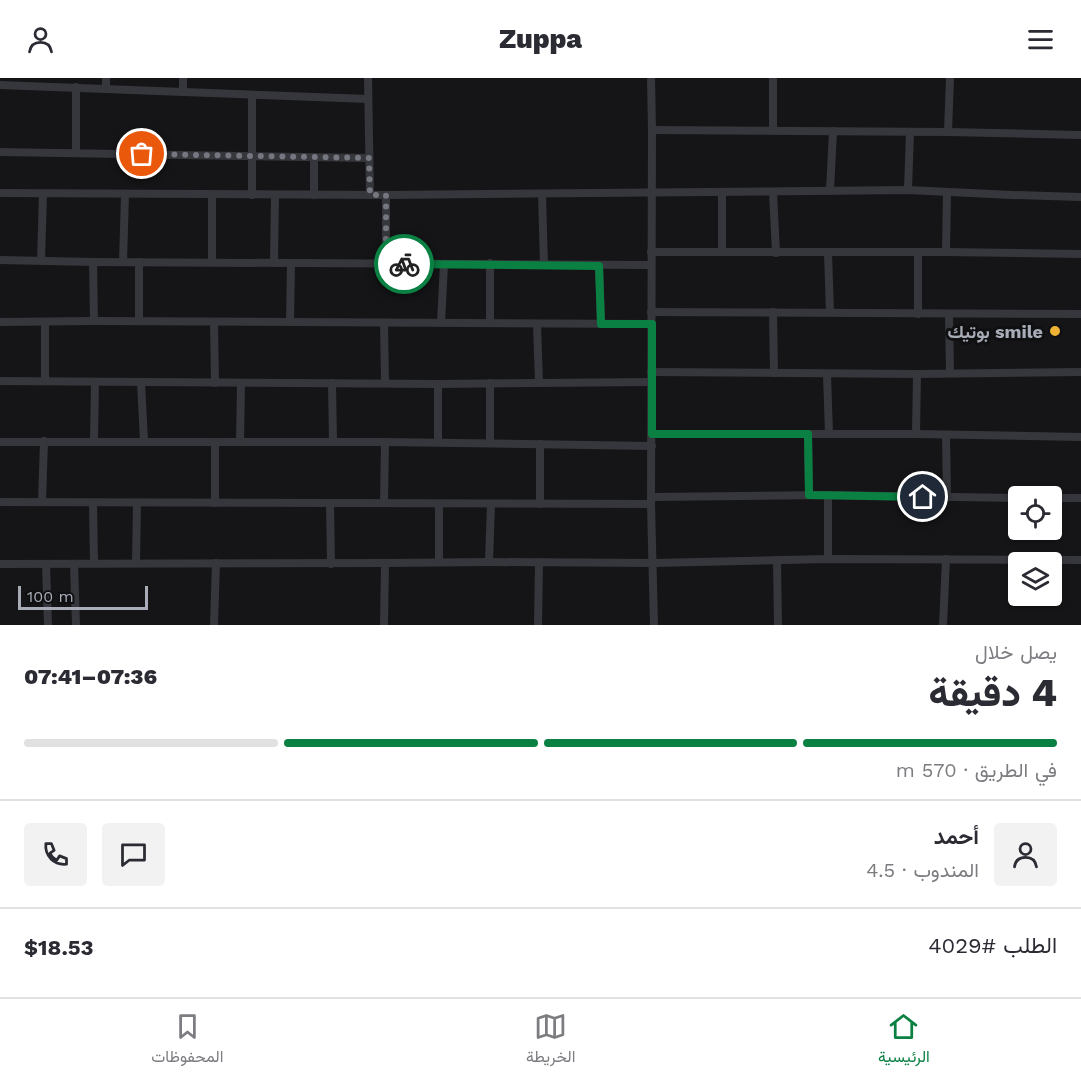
<!DOCTYPE html>
<html lang="ar">
<meta charset="utf-8">
<style>
:root{--surface:#fff;--page:#f2f2f3;--text:#2b2b33;--muted:#7c7c81;--line:#e1e1e2;--accent:#0b8043}
body{margin:0;font-family:"Work Sans",Vazirmatn,sans-serif;background:var(--page);color:var(--text);direction:rtl;height:100vh;display:flex;flex-direction:column;font-size:22px;white-space:nowrap}
*{box-sizing:border-box;margin:0}
p{font-size:20px;color:var(--muted)}
.icon{flex:none;width:33px;height:33px;fill:none;stroke:currentColor;stroke-width:2;stroke-linecap:round;stroke-linejoin:round}
.map{position:relative;height:547px;overflow:hidden;direction:ltr}
.panel{display:flex;flex-direction:column;background:var(--surface);flex:1}
.panel>*{flex:none}
.tools{position:absolute;left:1008px;top:408px;display:grid;gap:12px}
.tools a{display:grid;place-items:center;width:54px;height:54px;border-radius:6px;background:var(--surface);box-shadow:0 2px 4px #0004;font-size:30px}
.scale{position:absolute;left:18px;bottom:15px;width:130px;box-sizing:border-box;padding-left:6px;border:3px solid #a7acb7;border-top:0;font-size:16px;line-height:21px;white-space:nowrap;color:#a7acb7;-webkit-text-stroke:4px #101012;paint-order:stroke}
.pin{position:absolute;display:grid;place-items:center;width:51px;height:51px;color:#fff;margin:-26px;border:3px solid #fff;border-radius:50%;box-shadow:0 2px 6px #0007}
.courier{position:absolute;display:grid;place-items:center;width:60px;height:60px;margin:-30px;border:4px solid #0b8043;border-radius:50%;background:#fff;color:#222;box-shadow:0 2px 8px #0007}
.overview em{font-style:normal;font-weight:800}
.overview div{display:flex;flex-direction:column-reverse}
.overview{display:flex;align-items:center;justify-content:space-between;height:102px;padding:0 24px}
h1{font-size:39px;font-weight:800;line-height:45px}
.bar{display:grid;grid-template-columns:repeat(4,1fr);gap:9px 6px;align-content:center;height:72px;padding:0 24px}
.bar i{height:8px;border-radius:4px;background:var(--line)}
.bar .on{background:var(--accent)}
.bar p{grid-column:span 4}
.line{display:flex;align-items:center;gap:15px;padding:0 24px;border-top:2px solid var(--line)}
.line div{flex:1}
.round{display:grid;place-items:center;flex:none;width:63px;height:63px;border-radius:6px;background:var(--page)}
header{display:flex;justify-content:space-between;align-items:center;height:78px;padding:0 24px;background:var(--surface);font-size:27px;font-weight:800}
.tab-bar{display:flex;justify-content:space-around;align-items:center;height:84px;border-top:2px solid var(--line);background:var(--surface);font-size:16px;color:var(--muted)}
.tab-bar a{display:grid;justify-items:center;gap:3px}
.tab-bar .on{color:var(--accent)}
.map>svg:first-child{display:block}
.lines{fill:none;stroke-linecap:round;stroke-linejoin:round}
.street{stroke:#36373c;stroke-width:8}
.done{stroke:#74777f;stroke-width:6;stroke-dasharray:0 10.8}
.route{stroke:#0b8043;stroke-width:8}
.poi-dot{fill:#eeb235;stroke:#101012;stroke-width:2}
.labels{text-anchor:middle;dominant-baseline:central;stroke-width:6;stroke-linejoin:round;paint-order:stroke}
.poi-label{font-size:18px;font-weight:bold;fill:#a7acb7;stroke:#101012;text-anchor:end}
</style>
<header><svg class="icon" aria-label="menu" viewBox="0 0 24 24"><path d="M4 6h16M4 12h16M4 18h16"/></svg>Zuppa<svg class="icon" aria-label="person" viewBox="0 0 24 24"><circle cx="12" cy="8" r="4"/><path d="M4 21q1-7 8-7t8 7"/></svg></header>
<div class="map">
<svg width="1081" height="547" viewBox="0 0 1081 547">
<rect width="100%" height="100%" fill="#151517"/>
<g class="lines">
<g class="street">
<polyline points="368,0 370,117"/>
<polyline points="651,0 652,52 651,426 654,547"/>
<polyline points="773,0 773,52"/>
<polyline points="0,7 368,21"/>
<polyline points="76,9 76,75"/>
<polyline points="106,10 106,0"/>
<polyline points="183,13 183,0"/>
<polyline points="652,52 948,54 1081,57"/>
<polyline points="948,54 950,0"/>
<polyline points="0,74 369,80"/>
<polyline points="314,79 314,117"/>
<polyline points="908,112 910,54"/>
<polyline points="830,113 833,53"/>
<polyline points="773,114 776,175"/>
<polyline points="0,115 386,117 908,112 1012,117 1081,119"/>
<polyline points="542,116 544,187"/>
<polyline points="252,117 252,17"/>
<polyline points="651,174 946,174 1081,176"/>
<polyline points="722,174 722,114"/>
<polyline points="946,174 947,114"/>
<polyline points="828,175 830,234"/>
<polyline points="918,175 918,236"/>
<polyline points="0,182 93,184 651,187"/>
<polyline points="41,183 43,116"/>
<polyline points="93,184 94,243"/>
<polyline points="123,184 125,117"/>
<polyline points="139,184 139,243"/>
<polyline points="212,184 212,116"/>
<polyline points="274,185 275,117"/>
<polyline points="386,185 386,117"/>
<polyline points="490,185 490,245"/>
<polyline points="599,187 601,246"/>
<polyline points="651,234 1081,236"/>
<polyline points="773,234 774,295"/>
<polyline points="949,236 950,295"/>
<polyline points="0,244 94,243 652,246"/>
<polyline points="214,244 215,305"/>
<polyline points="290,244 291,185"/>
<polyline points="384,245 385,305"/>
<polyline points="441,245 444,186"/>
<polyline points="537,246 539,305"/>
<polyline points="651,294 917,296 1081,294"/>
<polyline points="827,296 829,356"/>
<polyline points="0,303 438,306 651,304"/>
<polyline points="45,303 45,244"/>
<polyline points="141,304 144,364"/>
<polyline points="332,305 333,364"/>
<polyline points="490,305 490,365"/>
<polyline points="438,306 438,364"/>
<polyline points="652,356 916,356 1081,359"/>
<polyline points="808,356 809,417"/>
<polyline points="916,356 917,296"/>
<polyline points="946,357 947,419"/>
<polyline points="94,363 95,304"/>
<polyline points="0,364 385,364 652,368"/>
<polyline points="215,364 215,425"/>
<polyline points="240,364 241,306"/>
<polyline points="540,366 540,426"/>
<polyline points="651,419 828,417 1018,420"/>
<polyline points="1052,420 1081,420"/>
<polyline points="0,424 651,426"/>
<polyline points="42,424 44,363"/>
<polyline points="93,425 94,485"/>
<polyline points="330,425 331,486"/>
<polyline points="384,425 385,364"/>
<polyline points="828,481 828,417"/>
<polyline points="777,482 778,547"/>
<polyline points="439,484 439,426"/>
<polyline points="489,484 491,426"/>
<polyline points="136,485 137,425"/>
<polyline points="0,486 385,485 489,484 653,485 828,481 1081,482"/>
<polyline points="46,486 48,547"/>
<polyline points="74,486 76,547"/>
<polyline points="214,547 216,485"/>
<polyline points="384,547 385,485"/>
<polyline points="538,547 539,484"/>
<polyline points="943,547 946,481"/>
</g>
</g>
<g class="lines">
<polyline class="done" points="142,76 369,80 370,117 386,117 386,185 404,186"/>
<polyline class="route" points="404,186 599,188 601,246 652,246 652,356 808,356 809,417 923,419"/>
</g>
<circle class="poi-dot" cx="1055" cy="253" r="6"/>
<g class="labels">
<g class="poi-label">
<text x="1043" y="253">بوتيك smile</text>
</g>
</g>
</svg>
<div class="tools">
<a><svg class="icon" aria-label="locate" viewBox="0 0 24 24"><circle cx="12" cy="12" r="6"/><path d="M12 2v4M12 18v4M2 12h4M18 12h4"/></svg></a>
<a><svg class="icon" aria-label="layers" viewBox="0 0 24 24"><path d="M12 4l9 5-9 5-9-5zM3 14l9 5 9-5"/></svg></a>
</div>
<div class="scale">100 m</div>
<div class="pin" style="left:142px;top:76px;background:#ea580c"><svg class="icon" aria-label="bag" viewBox="0 0 24 24"><path d="M5 8h14l-1 12H6zM9 8a3 3 0 0 1 6 0"/></svg></div>
<div class="pin" style="left:923px;top:419px;background:#1f2937"><svg class="icon" aria-label="home" viewBox="0 0 24 24"><path d="M3 11l9-7 9 7M6 9v11h12V9"/></svg></div>
<div class="courier" style="left:404px;top:186px"><svg class="icon" aria-label="bike" viewBox="0 0 24 24"><circle cx="6" cy="16" r="4"/><circle cx="18" cy="16" r="4"/><path d="M6 16l4-8h5l3 8M10 8l3 8H6M13 5h3"/></svg></div>
</div>
<section class="panel">
<div class="overview"><div><h1>4 دقيقة</h1><p>يصل خلال</p></div><em>07:36–07:41</em></div>
<div class="bar"><i class="on"></i><i class="on"></i><i class="on"></i><i></i><p>في الطريق · 570 m</p></div>
<div class="line" style="height:108px"><a class="round"><svg class="icon" aria-label="person" viewBox="0 0 24 24"><circle cx="12" cy="8" r="4"/><path d="M4 21q1-7 8-7t8 7"/></svg></a><div><b>أحمد</b><p>المندوب · 4.5</p></div><a class="round"><svg class="icon" aria-label="chat" viewBox="0 0 24 24"><path d="M4 5h16v11H9l-5 4z"/></svg></a><a class="round"><svg class="icon" aria-label="phone" viewBox="0 0 24 24"><path d="M5 4h4l2 5-3 2q2 4 5 5l2-3 5 2v4C11 20 4 13 5 4z"/></svg></a></div>
<div class="line" style="height:78px"><div>الطلب #4029</div><b>$18.53</b></div>
</section>
<nav class="tab-bar">
<a class="on"><svg class="icon" aria-label="home" viewBox="0 0 24 24"><path d="M3 11l9-7 9 7M6 9v11h12V9"/></svg>الرئيسية</a>
<a><svg class="icon" aria-label="map" viewBox="0 0 24 24"><path d="M3 6l6-2 6 2 6-2v14l-6 2-6-2-6 2zM9 4v14M15 6v14"/></svg>الخريطة</a>
<a><svg class="icon" aria-label="saved" viewBox="0 0 24 24"><path d="M7 4h10v16l-5-4-5 4z"/></svg>المحفوظات</a>
</nav>
